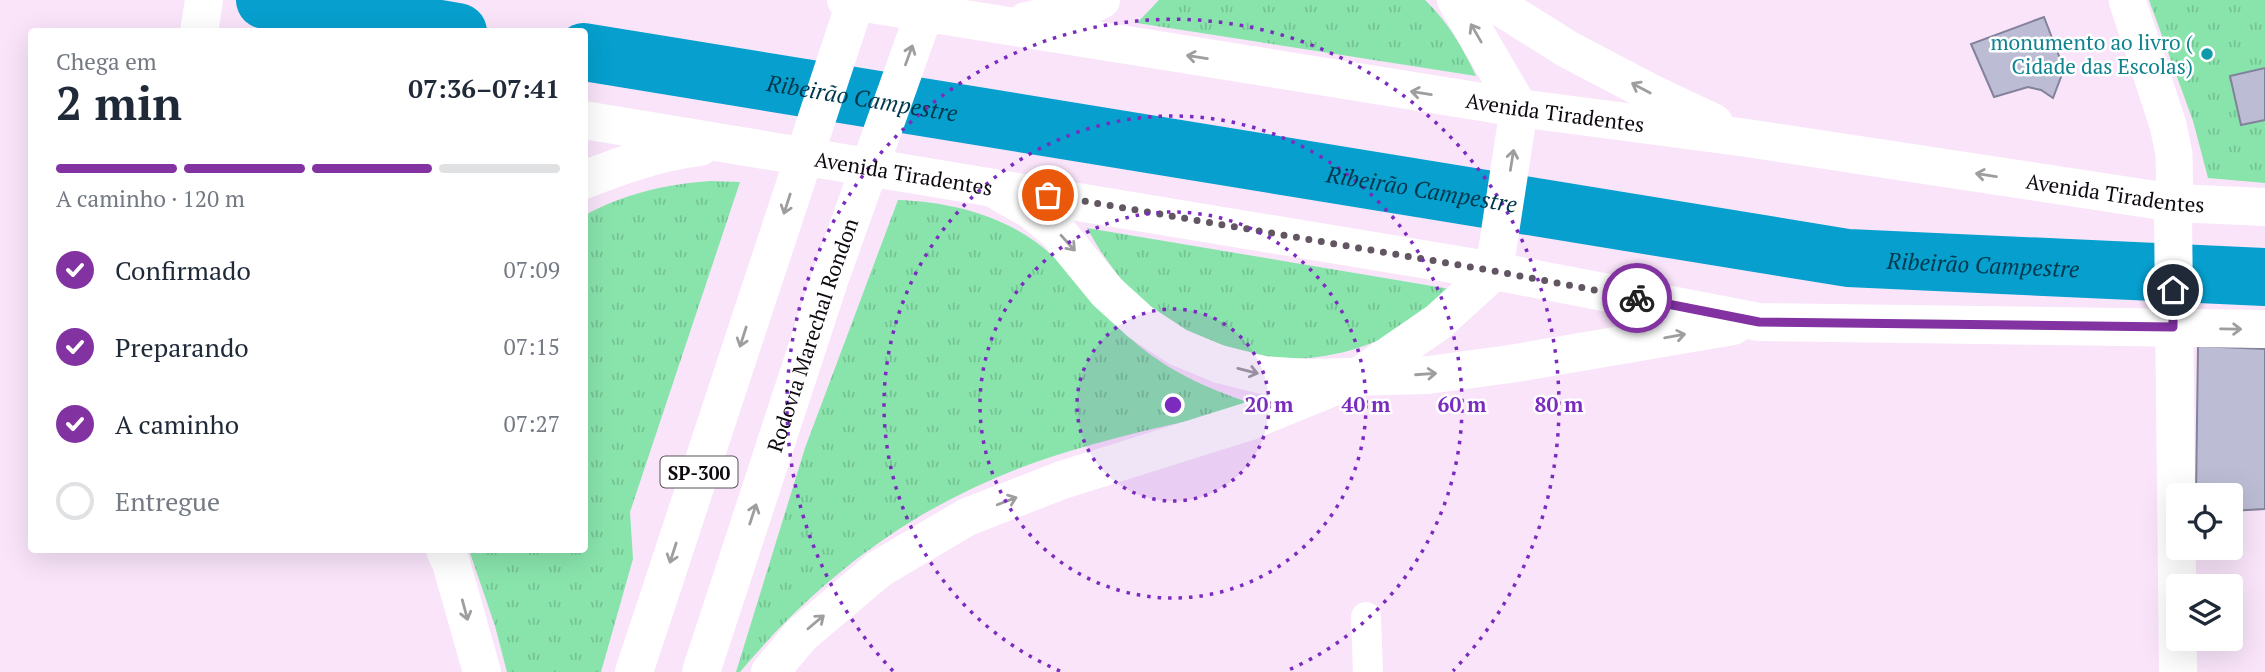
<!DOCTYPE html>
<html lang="pt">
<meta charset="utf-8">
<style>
:root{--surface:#fff;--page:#f2f2f3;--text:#1f2937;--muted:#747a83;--line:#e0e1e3;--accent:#8232a1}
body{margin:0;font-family:"PT Serif",serif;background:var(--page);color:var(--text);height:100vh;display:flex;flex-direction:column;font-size:26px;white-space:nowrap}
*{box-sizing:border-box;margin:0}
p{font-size:23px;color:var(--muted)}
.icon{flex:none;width:38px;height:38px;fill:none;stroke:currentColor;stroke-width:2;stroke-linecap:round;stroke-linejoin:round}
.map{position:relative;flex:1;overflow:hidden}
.panel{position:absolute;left:28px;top:28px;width:560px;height:525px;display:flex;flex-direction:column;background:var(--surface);border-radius:7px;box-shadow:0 7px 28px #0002}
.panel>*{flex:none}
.buttons{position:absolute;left:2166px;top:483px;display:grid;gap:14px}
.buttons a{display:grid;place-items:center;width:77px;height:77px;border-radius:7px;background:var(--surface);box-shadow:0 7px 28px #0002;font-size:35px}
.pin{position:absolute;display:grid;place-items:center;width:60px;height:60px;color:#fff;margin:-30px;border:4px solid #fff;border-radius:50%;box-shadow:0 2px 7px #0007}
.courier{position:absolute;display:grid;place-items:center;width:70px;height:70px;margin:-35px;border:5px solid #8232a1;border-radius:50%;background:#fff;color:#222;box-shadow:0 2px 9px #0007}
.overview em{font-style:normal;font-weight:700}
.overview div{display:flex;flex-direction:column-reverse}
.overview{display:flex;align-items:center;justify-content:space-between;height:119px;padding:0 28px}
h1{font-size:46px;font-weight:700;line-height:52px}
.bar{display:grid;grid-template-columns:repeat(4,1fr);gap:10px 7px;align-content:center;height:84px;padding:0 28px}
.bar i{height:9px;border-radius:5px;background:var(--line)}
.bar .current{background:var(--accent)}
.bar p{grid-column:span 4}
ol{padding:0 28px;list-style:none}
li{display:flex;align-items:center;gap:21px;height:77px}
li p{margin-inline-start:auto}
li .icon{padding:7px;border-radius:50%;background:var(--accent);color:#fff;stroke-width:4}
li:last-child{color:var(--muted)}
li i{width:38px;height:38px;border:4px solid var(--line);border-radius:50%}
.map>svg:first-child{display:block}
.grass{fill:url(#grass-tufts)}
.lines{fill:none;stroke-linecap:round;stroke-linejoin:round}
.river{stroke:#069fce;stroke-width:58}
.building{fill:#bcbcd5;stroke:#82829a;stroke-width:2}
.minor{stroke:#fff;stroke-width:30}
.tertiary{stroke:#fff;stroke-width:37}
.secondary{stroke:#fff;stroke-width:38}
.motorway{stroke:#fff;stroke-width:38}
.oneway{stroke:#9f9d9f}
.done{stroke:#615662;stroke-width:7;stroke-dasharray:0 12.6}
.route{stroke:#8232a1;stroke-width:9}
.ring{fill:none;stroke:#7b2cbf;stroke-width:3.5;stroke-dasharray:3.5 7}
.culture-dot{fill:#0f9aa8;stroke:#fff;stroke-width:2.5}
.labels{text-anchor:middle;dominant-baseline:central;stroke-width:5;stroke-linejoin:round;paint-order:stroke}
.shield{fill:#fff;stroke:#575358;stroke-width:2}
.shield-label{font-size:19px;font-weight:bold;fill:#0f0910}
.culture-label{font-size:21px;fill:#0d838f;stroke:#fff;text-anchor:end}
.street-label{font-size:21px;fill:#0f0910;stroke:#fff}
.water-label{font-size:23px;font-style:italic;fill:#00394d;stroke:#fff}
.centre{fill:#7b2cbf;stroke:#fff;stroke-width:3.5}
.ring-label{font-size:21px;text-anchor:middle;font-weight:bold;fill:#7b2cbf;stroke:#fff;stroke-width:5;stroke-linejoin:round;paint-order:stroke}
</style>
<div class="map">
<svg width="2265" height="672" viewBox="0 0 2265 672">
<defs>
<pattern id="grass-tufts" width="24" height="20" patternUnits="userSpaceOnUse" patternTransform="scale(1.75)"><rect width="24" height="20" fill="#89e4ac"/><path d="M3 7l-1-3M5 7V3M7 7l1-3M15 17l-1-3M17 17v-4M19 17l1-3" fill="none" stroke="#75c293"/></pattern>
</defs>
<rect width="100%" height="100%" fill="#f9e4fa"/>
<g class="grass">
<path d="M1159,0H1425C1448,22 1463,48 1476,76L1137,23Z"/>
<polygon points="2149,0 2265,0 2265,183 2208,178 2193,121"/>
<path d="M710,181L740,182L630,512L633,559L601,672H507L495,626L469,550H584L585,215C624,194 666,184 710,181Z"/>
<path d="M898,200C955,202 1016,218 1058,261C1085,289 1108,320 1138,345C1173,374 1214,391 1256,405C1195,420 1131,432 1070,451C935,491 830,565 740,672H736L805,448Z"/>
<path d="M1087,228L1450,289C1435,301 1420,315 1404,326C1357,358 1283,368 1229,350C1219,346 1209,341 1200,337C1190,332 1179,329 1171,324C1134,300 1108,266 1087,228Z"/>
</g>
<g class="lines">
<g class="river">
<polyline points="265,0 458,32"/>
<path id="s1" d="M584,52L1848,258L2265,277"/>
</g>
</g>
<g class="building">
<polygon points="2044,17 2064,69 2053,98 2041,90 2028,87 1994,97 1971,44"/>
<polygon points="2265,68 2265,120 2241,125 2230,76"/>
<polygon points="2198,346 2265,349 2265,509 2231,511 2231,495 2196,495"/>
</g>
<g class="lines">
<polyline class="minor" points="1366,617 1368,672"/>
<polyline class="tertiary" points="2127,0 2168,125 2174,154 2175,203"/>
<g class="secondary">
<path id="s2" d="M846,0L1519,108L1747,138L2175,203L2265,207"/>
<polyline points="1489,0 1569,50 1655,95 1714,123"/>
<polyline points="1026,21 1081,9 1101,0"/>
<polyline points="199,32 204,0"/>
<path id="s3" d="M584,120L1494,271L1759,322L2265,329"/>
<path d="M584,180C622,165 659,152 700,147"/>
<polyline points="1001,193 1031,210 1057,231 1107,292 1140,322 1178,347 1219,364 1263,375 1307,378 1428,375 1510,364 1733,326"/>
<polyline points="2175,203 2173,214 2178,672"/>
<polyline points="1358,377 1438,322 1494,271 1519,108 1456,0"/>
</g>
<g class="motorway">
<polyline points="445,550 451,563 482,672"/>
<polyline points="634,672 856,0"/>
<path id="s4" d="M701,672L829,281L929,0"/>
<polyline points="770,672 801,635 879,569 967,517 1062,480 1250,421 1358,377"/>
</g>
</g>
<defs><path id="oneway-shaft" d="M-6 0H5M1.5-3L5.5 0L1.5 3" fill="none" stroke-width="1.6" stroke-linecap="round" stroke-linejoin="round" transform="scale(1.75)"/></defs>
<g class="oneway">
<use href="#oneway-shaft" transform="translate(1476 33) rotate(-120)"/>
<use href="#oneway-shaft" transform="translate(909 55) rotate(-70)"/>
<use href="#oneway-shaft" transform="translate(1197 57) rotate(-171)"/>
<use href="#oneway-shaft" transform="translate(1641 88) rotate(-152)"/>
<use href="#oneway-shaft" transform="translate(1421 93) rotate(-171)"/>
<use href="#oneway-shaft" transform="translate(1512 160) rotate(-81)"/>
<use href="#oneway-shaft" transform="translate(1986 175) rotate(-171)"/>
<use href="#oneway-shaft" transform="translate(787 204) rotate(108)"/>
<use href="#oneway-shaft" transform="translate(1068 243) rotate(48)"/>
<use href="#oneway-shaft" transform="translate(2231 329) rotate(1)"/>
<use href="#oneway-shaft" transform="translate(1675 336) rotate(-10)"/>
<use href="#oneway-shaft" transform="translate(743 337) rotate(108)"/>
<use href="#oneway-shaft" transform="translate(1248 371) rotate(14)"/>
<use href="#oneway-shaft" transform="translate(1426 374) rotate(-4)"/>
<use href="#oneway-shaft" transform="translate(1007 501) rotate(-21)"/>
<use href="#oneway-shaft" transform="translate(753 514) rotate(-72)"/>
<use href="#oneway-shaft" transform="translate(673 553) rotate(108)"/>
<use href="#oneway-shaft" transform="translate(465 610) rotate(75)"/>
<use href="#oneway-shaft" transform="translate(816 622) rotate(-40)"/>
</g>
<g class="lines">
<polyline class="done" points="1048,195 1494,271 1637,298"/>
<polyline class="route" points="1637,298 1759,322 2173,327 2173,290"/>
</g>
<circle cx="1173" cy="405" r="96" fill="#7b2cbf" fill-opacity=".12"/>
<g class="ring">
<circle cx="1173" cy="405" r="96"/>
<circle cx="1173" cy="405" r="193"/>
<path d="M1060 671A289 289 0 1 1 1286 671"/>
<path d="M893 671A386 386 0 1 1 1453 671"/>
</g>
<circle class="culture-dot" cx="2207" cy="54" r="7"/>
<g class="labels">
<rect class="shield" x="660.5" y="456.5" width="77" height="31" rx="5"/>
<g class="shield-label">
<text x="699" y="472">SP-300</text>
</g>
<g class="culture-label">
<text x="2193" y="42">monumento ao livro (<tspan x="2193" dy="24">Cidade das Escolas)</tspan></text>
</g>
<g class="street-label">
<text stroke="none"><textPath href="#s2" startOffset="718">Avenida Tiradentes</textPath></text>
<text stroke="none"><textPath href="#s3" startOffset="324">Avenida Tiradentes</textPath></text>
<text stroke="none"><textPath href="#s2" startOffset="1284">Avenida Tiradentes</textPath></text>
<text stroke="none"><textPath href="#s4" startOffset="355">Rodovia Marechal Rondon</textPath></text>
</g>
<g class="water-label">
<text stroke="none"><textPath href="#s1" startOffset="282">Ribeirão Campestre</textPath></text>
<text stroke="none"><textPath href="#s1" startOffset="849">Ribeirão Campestre</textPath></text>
<text stroke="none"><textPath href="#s1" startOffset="1416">Ribeirão Campestre</textPath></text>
</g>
</g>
<circle cx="1173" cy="405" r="10" class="centre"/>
<g class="ring-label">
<text x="1269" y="412">20 m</text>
<text x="1366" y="412">40 m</text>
<text x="1462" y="412">60 m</text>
<text x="1559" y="412">80 m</text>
</g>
</svg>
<div class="buttons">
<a><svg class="icon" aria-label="locate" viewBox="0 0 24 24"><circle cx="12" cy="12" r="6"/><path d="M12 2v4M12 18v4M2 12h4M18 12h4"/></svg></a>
<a><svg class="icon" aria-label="layers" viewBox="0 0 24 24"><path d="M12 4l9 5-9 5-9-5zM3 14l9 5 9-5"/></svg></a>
</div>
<div class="pin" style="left:1048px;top:195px;background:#ea580c"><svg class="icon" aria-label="bag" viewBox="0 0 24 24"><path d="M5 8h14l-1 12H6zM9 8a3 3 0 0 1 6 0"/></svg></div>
<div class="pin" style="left:2173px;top:290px;background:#1f2937"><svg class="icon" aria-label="home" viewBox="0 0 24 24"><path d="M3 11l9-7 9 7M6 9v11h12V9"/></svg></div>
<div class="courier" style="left:1637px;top:298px"><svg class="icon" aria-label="bike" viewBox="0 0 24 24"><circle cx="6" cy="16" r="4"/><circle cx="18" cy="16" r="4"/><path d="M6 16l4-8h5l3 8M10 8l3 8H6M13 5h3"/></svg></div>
<section class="panel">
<div class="overview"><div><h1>2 min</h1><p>Chega em</p></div><em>07:36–07:41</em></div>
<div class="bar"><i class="current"></i><i class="current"></i><i class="current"></i><i></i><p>A caminho · 120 m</p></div>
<ol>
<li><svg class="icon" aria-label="check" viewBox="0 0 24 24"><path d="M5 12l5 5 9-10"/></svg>Confirmado<p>07:09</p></li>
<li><svg class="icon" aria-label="check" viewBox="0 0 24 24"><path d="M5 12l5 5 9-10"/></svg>Preparando<p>07:15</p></li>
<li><svg class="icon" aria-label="check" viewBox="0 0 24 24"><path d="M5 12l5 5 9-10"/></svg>A caminho<p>07:27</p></li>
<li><i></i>Entregue</li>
</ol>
</section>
</div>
